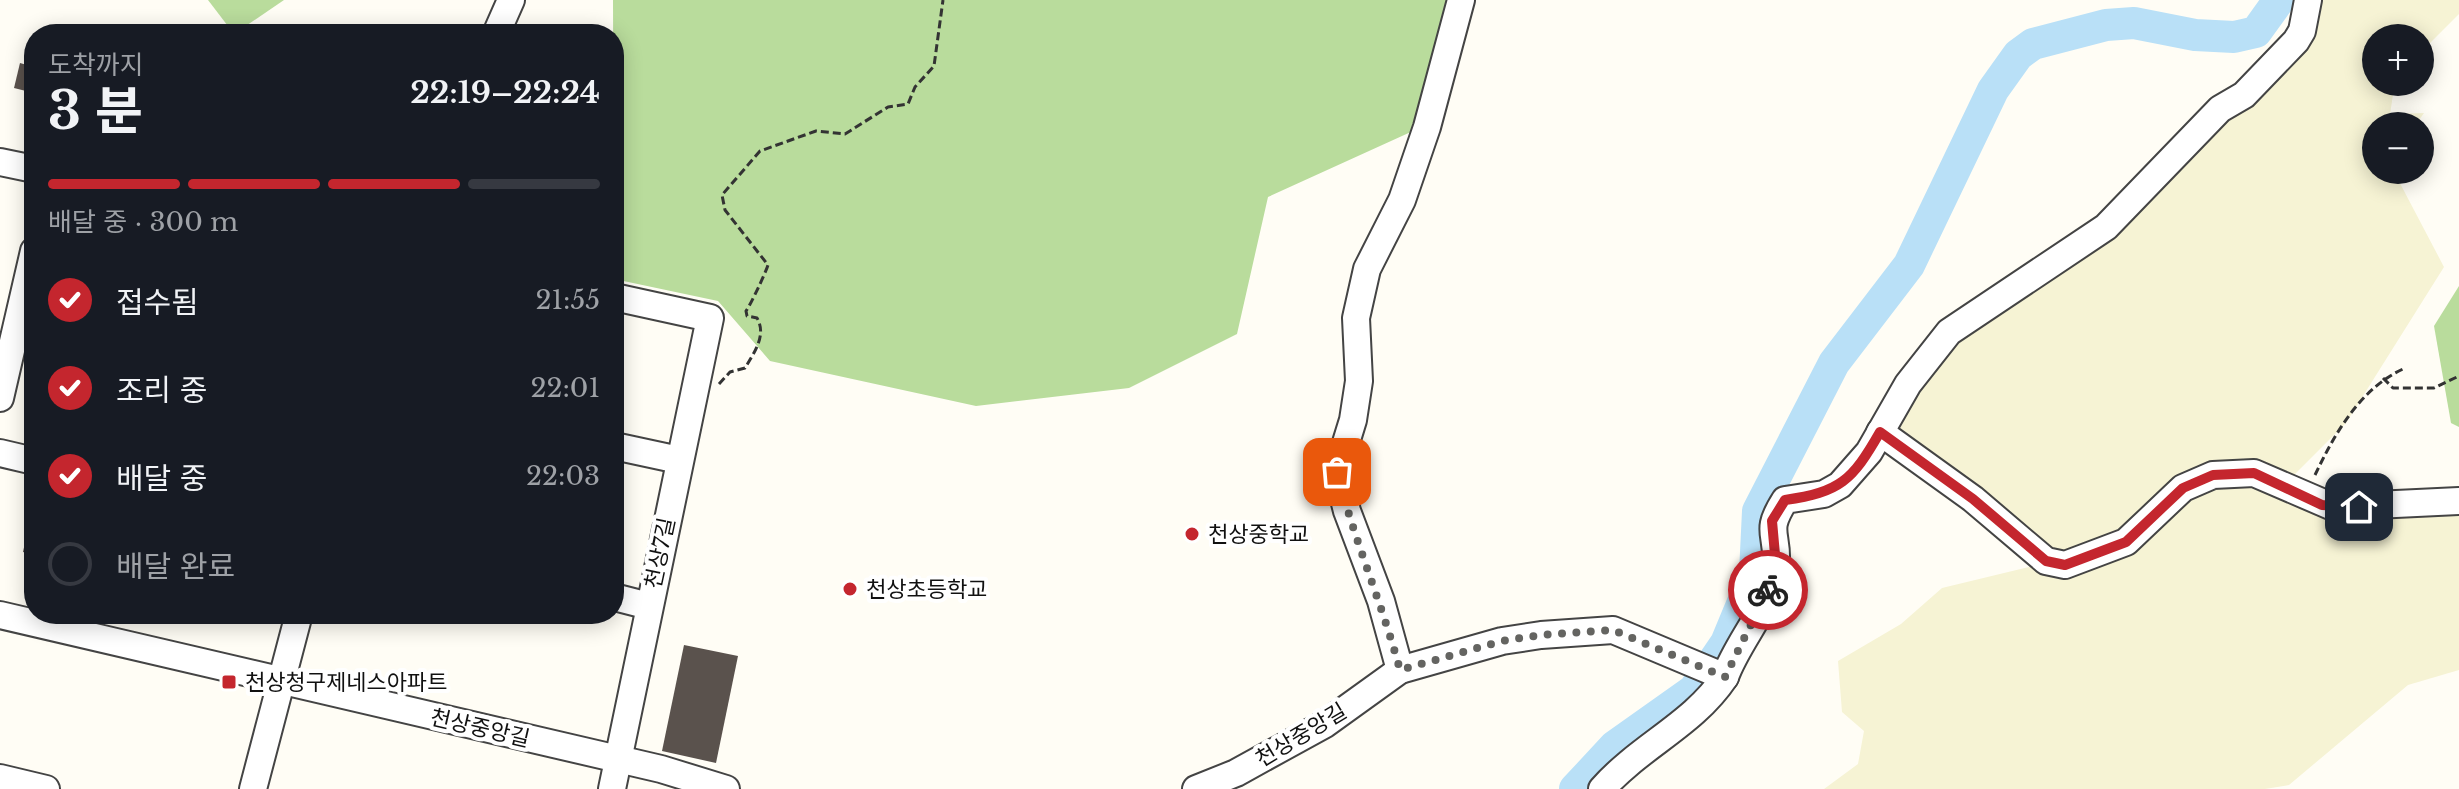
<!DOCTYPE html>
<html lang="ko">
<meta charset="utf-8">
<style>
:root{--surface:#171b24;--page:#20242c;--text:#f1f3f6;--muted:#9ea1a6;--line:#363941;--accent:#c4262e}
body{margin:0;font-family:"Libre Baskerville","Noto Sans KR",serif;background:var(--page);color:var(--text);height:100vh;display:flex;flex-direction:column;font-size:30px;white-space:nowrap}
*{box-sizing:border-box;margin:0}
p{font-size:26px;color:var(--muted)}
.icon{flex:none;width:44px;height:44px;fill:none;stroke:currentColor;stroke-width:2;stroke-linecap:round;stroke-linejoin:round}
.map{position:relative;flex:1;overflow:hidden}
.details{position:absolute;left:24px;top:24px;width:600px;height:600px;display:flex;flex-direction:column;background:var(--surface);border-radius:32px;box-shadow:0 4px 20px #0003}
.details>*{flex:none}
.controls{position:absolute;left:2362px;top:24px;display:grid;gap:16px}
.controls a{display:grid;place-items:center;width:72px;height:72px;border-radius:50%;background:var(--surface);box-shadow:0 4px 20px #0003;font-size:40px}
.pin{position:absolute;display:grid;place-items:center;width:68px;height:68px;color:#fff;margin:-34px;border-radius:16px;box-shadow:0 4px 12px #0006}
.courier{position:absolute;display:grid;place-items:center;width:80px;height:80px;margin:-40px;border:6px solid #c4262e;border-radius:50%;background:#fff;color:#222;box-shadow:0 2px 10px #0007}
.overview em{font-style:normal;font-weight:700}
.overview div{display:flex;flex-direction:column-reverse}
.overview{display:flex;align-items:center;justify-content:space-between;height:136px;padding:0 24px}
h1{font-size:52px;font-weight:700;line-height:60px}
.bar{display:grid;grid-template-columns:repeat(4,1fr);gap:12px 8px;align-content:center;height:96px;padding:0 24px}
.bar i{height:10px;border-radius:6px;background:var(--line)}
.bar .active{background:var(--accent)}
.bar p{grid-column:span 4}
ol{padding:0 24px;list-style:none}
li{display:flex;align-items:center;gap:24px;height:88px}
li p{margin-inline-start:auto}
li .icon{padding:8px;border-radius:50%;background:var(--accent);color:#fff;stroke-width:4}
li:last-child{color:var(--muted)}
li i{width:44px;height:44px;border:4px solid var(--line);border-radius:50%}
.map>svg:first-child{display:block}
.farmland{fill:#f6f3d4}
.forest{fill:#b9dc9c}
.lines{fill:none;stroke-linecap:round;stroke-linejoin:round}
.river{stroke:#b9e0f7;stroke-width:32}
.building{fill:#5a524d}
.minor-casing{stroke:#444;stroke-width:30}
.path{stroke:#333;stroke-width:3;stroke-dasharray:8 4;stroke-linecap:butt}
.minor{stroke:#fff;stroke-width:26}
.done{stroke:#646461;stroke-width:8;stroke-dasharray:0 14.4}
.route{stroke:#c4262e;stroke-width:10}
.poi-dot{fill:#c4262e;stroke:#fff;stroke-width:3}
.labels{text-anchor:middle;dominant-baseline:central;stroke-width:8;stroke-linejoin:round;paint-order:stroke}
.poi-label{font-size:22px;fill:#111;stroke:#fff;text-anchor:start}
.street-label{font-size:22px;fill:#111;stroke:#fff}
</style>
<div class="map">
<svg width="2459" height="789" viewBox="0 0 2459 789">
<rect width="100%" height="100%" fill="#fffdf5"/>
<polygon class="farmland" points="2306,0 2459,0 2459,14 2420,53 2420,38 2376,38 2376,82 2395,82 2390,114 2424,113 2415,126 2376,126 2376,170 2393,170 2444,267 2346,423 2285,484 2327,511 2459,501 2459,670 2408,685 2289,785 2265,789 1824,789 1858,764 1864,731 1842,712 1838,661 1901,624 1942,588 2050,562 1881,435 1927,352 2025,290 2268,73"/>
<g class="forest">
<polygon points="208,0 284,0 234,34"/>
<polygon points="613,0 1447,0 1413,131 1268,197 1237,334 1129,388 976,406 770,361 718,301 614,279"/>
<polygon points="2459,286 2459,427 2451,423 2434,326"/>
</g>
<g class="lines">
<polyline class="river" points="1575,789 1615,746 1694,690 1726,643 1755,573 1758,511 1834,363 1909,265 1993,90 2018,55 2033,44 2106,25 2134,23 2195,35 2234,37 2256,32 2279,0"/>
</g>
<g class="building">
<polygon points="20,63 34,67 34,93 14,88"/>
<polygon points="29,524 34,525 34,555 23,552"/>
<polygon points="684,645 738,656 716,763 662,751"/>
</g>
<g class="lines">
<g class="minor-casing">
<g id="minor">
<polyline points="496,34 511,0"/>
<polyline points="0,162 34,169"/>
<polyline points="0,398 34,251"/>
<polyline points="1880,432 1973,499 2046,561 2065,565 2126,542 2183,488 2213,475 2254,473 2333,507 2459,501"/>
<polyline points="614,446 679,460"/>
<polyline points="0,453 34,461"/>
<polyline points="614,597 649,606"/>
<polyline points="0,615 661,769 726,789"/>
<polyline points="1400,670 1381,601 1347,511 1337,472 1353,420 1359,381 1356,318 1367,269 1402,200 1427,127 1461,0"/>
<polyline points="0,778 46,789"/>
<polyline points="253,789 299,614"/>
<polyline points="612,789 710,318 614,297"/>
<path d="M1196,789L1236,773L1325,724L1400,670L1502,641L1541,635L1613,630L1725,677C1738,640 1773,605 1776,565C1778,531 1764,533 1785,500L1824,494L1840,485L1869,452L1908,384L1949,332L2106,227L2220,109L2244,95L2296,41L2302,31L2308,0"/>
<path d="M1602,789C1641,745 1693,725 1725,677"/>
</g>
</g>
<g class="path">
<polyline points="2383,378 2393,388 2434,388 2459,376"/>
<path d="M719,384L730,372L745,368C754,353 767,335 757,318L747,316L746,311C750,306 766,272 768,265L725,210L722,195L760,151L816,131L845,134L888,107L908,104L915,87L934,66L943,0"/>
<path d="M2315,475C2335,433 2360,389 2403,369"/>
</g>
<use href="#minor" class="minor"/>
</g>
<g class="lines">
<path class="done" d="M1337,472C1354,540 1382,603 1400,670L1502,641L1541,635L1613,630L1725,677L1768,590"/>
<path class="route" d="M1768,590L1776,566L1772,521L1785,500C1840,492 1852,481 1880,432L1973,499L2046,561L2065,565L2126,542L2183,488L2213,475L2254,473L2322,505L2359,507"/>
</g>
<g class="poi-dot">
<circle cx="1192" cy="534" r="8"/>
<circle cx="850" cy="589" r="8"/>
<rect x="221" y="674" width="16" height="16" rx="4"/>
</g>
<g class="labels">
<g class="poi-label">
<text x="1208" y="534">천상중학교</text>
<text x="866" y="589">천상초등학교</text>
<text x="245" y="682">천상청구제네스아파트</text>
</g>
<g class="street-label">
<text transform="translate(660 553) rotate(-78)">천상7길</text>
<text transform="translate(480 728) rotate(13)">천상중앙길</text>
<text transform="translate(1301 735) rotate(-31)">천상중앙길</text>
</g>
</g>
</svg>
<div class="controls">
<a>+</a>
<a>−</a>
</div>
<div class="pin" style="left:1337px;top:472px;background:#ea580c"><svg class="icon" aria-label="bag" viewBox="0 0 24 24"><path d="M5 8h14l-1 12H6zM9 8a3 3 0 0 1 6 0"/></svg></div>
<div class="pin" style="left:2359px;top:507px;background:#1f2937"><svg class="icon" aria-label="home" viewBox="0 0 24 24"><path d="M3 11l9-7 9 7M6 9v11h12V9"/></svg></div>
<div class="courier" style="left:1768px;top:590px"><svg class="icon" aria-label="bike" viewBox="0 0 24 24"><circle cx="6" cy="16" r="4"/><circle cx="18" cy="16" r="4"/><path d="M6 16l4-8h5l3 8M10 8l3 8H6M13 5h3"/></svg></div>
<section class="details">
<div class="overview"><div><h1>3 분</h1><p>도착까지</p></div><em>22:19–22:24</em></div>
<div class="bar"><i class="active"></i><i class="active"></i><i class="active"></i><i></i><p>배달 중 · 300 m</p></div>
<ol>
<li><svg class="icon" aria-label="check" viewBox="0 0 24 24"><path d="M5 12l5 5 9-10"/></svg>접수됨<p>21:55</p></li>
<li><svg class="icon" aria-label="check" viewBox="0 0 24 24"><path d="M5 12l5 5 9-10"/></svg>조리 중<p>22:01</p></li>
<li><svg class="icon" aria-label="check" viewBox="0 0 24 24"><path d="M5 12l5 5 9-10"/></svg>배달 중<p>22:03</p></li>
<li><i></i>배달 완료</li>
</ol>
</section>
</div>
